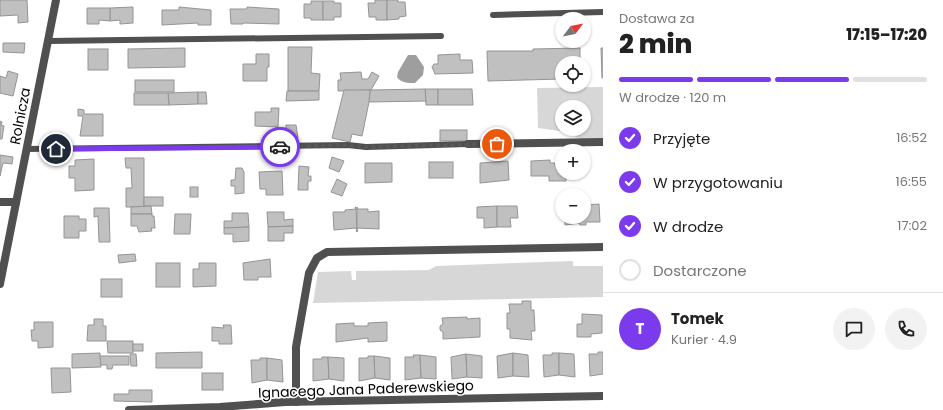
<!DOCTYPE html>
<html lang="pl">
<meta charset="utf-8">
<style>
:root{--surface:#fff;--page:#f2f2f2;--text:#222;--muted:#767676;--line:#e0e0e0;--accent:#7c3aed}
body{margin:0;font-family:Poppins,sans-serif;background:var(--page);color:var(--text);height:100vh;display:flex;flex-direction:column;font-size:15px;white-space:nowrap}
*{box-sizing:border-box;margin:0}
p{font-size:13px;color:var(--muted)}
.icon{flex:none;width:22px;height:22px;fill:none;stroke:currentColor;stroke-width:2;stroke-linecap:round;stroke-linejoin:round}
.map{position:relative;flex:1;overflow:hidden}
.side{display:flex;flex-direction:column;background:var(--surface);width:340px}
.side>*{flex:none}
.needle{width:26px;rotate:58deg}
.controls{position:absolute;left:555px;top:12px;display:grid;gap:8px}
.controls a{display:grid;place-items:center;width:36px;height:36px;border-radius:50%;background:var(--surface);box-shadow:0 1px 3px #0004;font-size:20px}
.pin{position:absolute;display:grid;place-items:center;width:34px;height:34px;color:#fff;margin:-17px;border:2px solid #fff;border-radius:50%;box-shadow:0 1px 4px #0007}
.courier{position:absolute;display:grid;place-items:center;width:40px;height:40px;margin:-20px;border:3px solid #7c3aed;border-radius:50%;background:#fff;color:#222;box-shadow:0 1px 5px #0007}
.head em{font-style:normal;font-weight:800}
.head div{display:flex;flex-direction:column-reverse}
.head{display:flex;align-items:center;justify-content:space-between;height:68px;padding:0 16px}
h1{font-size:26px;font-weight:800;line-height:30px}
.bar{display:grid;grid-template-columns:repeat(4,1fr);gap:6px 4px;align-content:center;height:48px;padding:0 16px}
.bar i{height:5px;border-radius:3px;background:var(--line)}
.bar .active{background:var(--accent)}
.bar p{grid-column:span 4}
.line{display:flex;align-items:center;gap:10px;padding:0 16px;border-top:1px solid var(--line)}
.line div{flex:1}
.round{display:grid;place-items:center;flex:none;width:42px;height:42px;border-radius:21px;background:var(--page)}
ol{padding:0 16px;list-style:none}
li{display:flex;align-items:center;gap:12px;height:44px}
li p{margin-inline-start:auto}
li .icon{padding:4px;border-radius:50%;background:var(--accent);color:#fff;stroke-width:4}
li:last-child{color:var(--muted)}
li i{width:22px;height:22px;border:2px solid var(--line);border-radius:50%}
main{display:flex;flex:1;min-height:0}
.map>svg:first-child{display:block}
.green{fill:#d7d7d7;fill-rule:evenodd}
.water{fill:#9e9e9e}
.building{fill:#c0c0c0;stroke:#949494}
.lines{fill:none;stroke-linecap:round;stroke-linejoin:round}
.service{stroke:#505050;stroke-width:6}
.minor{stroke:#505050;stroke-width:8}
.tertiary{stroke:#505050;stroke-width:8}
.done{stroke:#595959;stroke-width:4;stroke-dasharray:0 7.2}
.route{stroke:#7c3aed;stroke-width:5}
.labels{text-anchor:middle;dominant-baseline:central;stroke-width:3;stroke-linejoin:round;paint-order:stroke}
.street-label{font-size:14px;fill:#000;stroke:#fff}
</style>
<main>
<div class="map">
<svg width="603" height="410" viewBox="0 0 603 410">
<rect width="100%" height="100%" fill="#fff"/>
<g class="green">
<path d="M603,87V139H580L566,132L538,128L537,88ZM562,107H584V129H562Z"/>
<polygon points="573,261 573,266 603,266 603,297 313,303 318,272 351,271 352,280 356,280 356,271 429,270 436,266"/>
</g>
<path class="water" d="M408,55H416L424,67L423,75L415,83C408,83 401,83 397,77L398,72Z"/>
<g class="building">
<polygon points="0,0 27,0 28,22 18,23 18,15 0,16"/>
<polygon points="375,0 387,0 387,20 376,20 376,17 369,17 368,3 375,3"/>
<polygon points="387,0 398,0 398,2 405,2 406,16 399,17 399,19 387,20"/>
<polygon points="311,1 323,1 323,20 311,20 311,18 304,18 304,4 311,4"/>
<polygon points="323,1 334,1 334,3 341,3 341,17 334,17 334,20 323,20"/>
<polygon points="133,7 133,23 120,24 120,20 110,21 110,8"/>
<polygon points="179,7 211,10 211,25 198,25 198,23 162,25 162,10 179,10"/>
<polygon points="247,7 279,9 279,24 243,23 243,24 231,24 230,9 247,9"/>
<polygon points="87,8 110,8 110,21 99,20 99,24 87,24"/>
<polygon points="3,43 25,43 24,53 3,52"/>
<polygon points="288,47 312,47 311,73 320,74 319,91 288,91"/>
<polygon points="185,48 185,67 128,68 128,49"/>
<polygon points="580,48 580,63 562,63 562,79 488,81 487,51 533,51 533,49"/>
<polygon points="601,48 603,48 603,78 602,78"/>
<rect x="88" y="49" width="20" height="21"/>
<polygon points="256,54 269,54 269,67 267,67 267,81 243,81 243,64 256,64"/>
<polygon points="460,54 460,60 472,60 473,73 435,74 432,67 434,64 438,64 438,55"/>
<polygon points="8,71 18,74 13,96 0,93 0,76 6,78"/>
<polygon points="361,72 362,79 368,79 372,72 379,76 371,90 338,91 338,80 341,80 340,73"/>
<rect x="135" y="80" width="39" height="12"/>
<polygon points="425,89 438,89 438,105 426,105"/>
<polygon points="425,89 426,101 369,102 370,90"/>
<polygon points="438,89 472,89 473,105 438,105"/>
<polygon points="344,90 370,90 369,102 362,136 352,134 350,142 332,138"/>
<polygon points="287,91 319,91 319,100 286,101"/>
<polygon points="198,92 198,104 169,105 168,93"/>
<polygon points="198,92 206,92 207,104 198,104"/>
<polygon points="134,93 168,93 169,105 134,105"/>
<polygon points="271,108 279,108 278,127 255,126 255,112 271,112"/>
<polygon points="78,109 84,110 84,114 103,114 103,136 80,136 83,116 78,116"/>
<polygon points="0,121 2,122 1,125 4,126 2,139 0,139"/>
<polygon points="286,125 296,125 298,138 285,141"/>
<rect x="440" y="130" width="27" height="11"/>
<polygon points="0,155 13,157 12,164 3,163 0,176"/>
<polygon points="332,157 344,161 339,172 329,168"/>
<polygon points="125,158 144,158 144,207 126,207 126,188 132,188 131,168 126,168"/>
<polygon points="94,159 94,190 75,191 75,178 69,178 69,166 75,166 75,160"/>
<polygon points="550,160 550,163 555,163 555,165 562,165 562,173 566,173 566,181 549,181 549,176 531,176 531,161"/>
<polygon points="508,161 509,180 480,183 480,163"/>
<rect x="429" y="162" width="24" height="16"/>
<polygon points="365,163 392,163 392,182 365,183"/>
<polygon points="299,166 309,167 308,176 311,176 311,181 308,181 308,190 298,190"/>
<polygon points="236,168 242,168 244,172 244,193 235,194 235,186 231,186 231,180 235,180"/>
<polygon points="282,171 283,195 266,195 266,189 260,189 259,172"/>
<polygon points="337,179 347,184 342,196 331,192"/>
<rect x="190" y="187" width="8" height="10"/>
<rect x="144" y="197" width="19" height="9"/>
<polygon points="599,204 600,222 586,222 586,225 580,225 579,223 565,225 565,217 584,217 584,205"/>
<polygon points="151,206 152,214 131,214 131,207"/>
<polygon points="497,206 497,227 484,228 484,218 477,218 477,207"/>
<polygon points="497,206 517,206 518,218 510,218 511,227 497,227"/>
<polygon points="355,207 356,207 357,232 356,228 334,230 333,212 345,212 345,210 356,209"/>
<polygon points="357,207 357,209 368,209 368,212 379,211 379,229 357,228 357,232"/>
<polygon points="94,208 109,208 110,242 99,242 98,216 94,217"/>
<polygon points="267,212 284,212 284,220 293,219 293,226 268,227"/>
<polygon points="232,213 248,213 249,227 224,228 224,221 232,221"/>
<polygon points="131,214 152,214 152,216 154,216 155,228 151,228 152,231 139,232 137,226 131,226"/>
<polygon points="175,214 191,214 190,234 174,234"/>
<polygon points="64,216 79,216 79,219 86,219 86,231 79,231 79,238 64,238"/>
<polygon points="293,226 293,233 284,233 284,241 268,241 268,227"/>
<polygon points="249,227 249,241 233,242 233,234 224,234 224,228"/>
<polygon points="135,254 136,261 119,263 118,255"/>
<polygon points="270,259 271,277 258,277 258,280 244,280 243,263"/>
<rect x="156" y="263" width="24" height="24"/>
<polygon points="199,263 216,263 216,286 193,287 193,269 199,269"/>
<rect x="101" y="279" width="21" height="18"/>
<polygon points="522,301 531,301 531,310 534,310 535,331 531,331 532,340 510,338 510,329 507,329 507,313 510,313 509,304 522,304"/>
<polygon points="582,314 602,315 602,333 591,334 591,337 577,337 577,324 582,324"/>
<polygon points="467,317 467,319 480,318 480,337 443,339 443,332 440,330 440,326 443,324 442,318"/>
<polygon points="94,319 103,319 103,326 106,326 106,341 87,341 88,325 94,325"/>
<polygon points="34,322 53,322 53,347 38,348 38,341 32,341 31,330 34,330"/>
<polygon points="387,322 387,341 368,342 368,338 336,342 336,324 354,323 354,326 368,326 368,323"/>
<polygon points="223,325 231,325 232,344 219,344 219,341 212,341 212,327 224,328"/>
<polygon points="107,341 133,341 133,353 108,353"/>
<rect x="133" y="344" width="10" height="7"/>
<polygon points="202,352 202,368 156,368 156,353"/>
<polygon points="598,352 603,352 603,374 590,376 589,354 598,354"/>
<polygon points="100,353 101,367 72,368 72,354"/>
<polygon points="513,353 513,376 498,378 497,356"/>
<polygon points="513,353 528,355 529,377 513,376"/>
<polygon points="552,353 559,353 559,375 544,377 543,355 552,355"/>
<polygon points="559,353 574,354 575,377 559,375"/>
<polygon points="130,354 136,354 137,366 131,366"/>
<polygon points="466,354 467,377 452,379 451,357"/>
<polygon points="466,354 482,356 482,378 467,377"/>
<polygon points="413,355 420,355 421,378 405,380 405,357 414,357"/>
<polygon points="420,355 436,357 436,379 421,378"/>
<polygon points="100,356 129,356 129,365 113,365 112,369 107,369 107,365 101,365"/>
<polygon points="368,356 374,356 375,378 359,381 359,358 368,358"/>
<polygon points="374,356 390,358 390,380 375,378"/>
<polygon points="322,357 328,357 329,379 313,381 313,359 322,359"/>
<polygon points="328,357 344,358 344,381 329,379"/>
<polygon points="260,358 267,358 267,380 252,383 251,360 260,360"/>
<polygon points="267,358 282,360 283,382 267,380"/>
<polygon points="51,368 70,368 71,392 52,393"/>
<rect x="202" y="373" width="21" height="17"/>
<polygon points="129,390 152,390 152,402 114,401 114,394 129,394"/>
</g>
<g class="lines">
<g class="service">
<polyline points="493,15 603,12"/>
<polyline points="48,41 441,36"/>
<polyline points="26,149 348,145 366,147 468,144"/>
</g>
<g class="minor">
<polyline points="468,144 603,142"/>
<polyline points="0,202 16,202"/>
<polyline points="296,402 296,347 309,273 317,258 327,252 603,247"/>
<polyline points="129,410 220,407 285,402 603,396"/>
</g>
<polyline class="tertiary" points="0,284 56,0"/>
</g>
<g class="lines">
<polyline class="done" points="280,147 348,145 366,147 497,144"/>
<polyline class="route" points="56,149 280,147"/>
</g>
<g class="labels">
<g class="street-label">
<text transform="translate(20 116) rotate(-79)">Rolnicza</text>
<text transform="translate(366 389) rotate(-2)">Ignacego Jana Paderewskiego</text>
</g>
</g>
</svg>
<div class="controls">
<a><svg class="needle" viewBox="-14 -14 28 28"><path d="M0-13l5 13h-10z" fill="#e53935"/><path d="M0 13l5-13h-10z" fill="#767676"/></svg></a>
<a><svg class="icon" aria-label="locate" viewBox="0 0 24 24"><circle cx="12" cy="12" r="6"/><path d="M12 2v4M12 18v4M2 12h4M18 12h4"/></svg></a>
<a><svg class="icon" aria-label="layers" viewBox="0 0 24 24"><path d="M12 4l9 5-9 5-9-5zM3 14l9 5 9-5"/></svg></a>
<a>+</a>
<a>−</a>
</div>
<div class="pin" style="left:497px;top:144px;background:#ea580c"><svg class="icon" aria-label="bag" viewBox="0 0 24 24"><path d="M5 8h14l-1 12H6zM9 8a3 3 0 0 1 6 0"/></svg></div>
<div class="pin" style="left:56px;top:149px;background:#1f2937"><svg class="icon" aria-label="home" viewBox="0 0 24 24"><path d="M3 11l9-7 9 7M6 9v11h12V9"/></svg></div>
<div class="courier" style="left:280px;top:147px"><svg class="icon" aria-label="car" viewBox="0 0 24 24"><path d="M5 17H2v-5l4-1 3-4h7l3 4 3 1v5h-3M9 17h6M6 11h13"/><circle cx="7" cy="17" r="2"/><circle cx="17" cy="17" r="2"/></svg></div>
</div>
<section class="side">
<div class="head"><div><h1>2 min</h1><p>Dostawa za</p></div><em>17:15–17:20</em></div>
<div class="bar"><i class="active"></i><i class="active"></i><i class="active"></i><i></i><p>W drodze · 120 m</p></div>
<ol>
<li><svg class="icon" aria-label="check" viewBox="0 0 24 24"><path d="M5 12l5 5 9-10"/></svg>Przyjęte<p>16:52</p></li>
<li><svg class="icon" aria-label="check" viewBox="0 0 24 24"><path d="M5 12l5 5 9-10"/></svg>W przygotowaniu<p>16:55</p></li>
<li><svg class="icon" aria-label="check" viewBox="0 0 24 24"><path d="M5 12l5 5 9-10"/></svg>W drodze<p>17:02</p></li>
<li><i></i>Dostarczone</li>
</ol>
<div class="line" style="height:72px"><b class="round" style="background:var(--accent);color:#fff">T</b><div><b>Tomek</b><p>Kurier · 4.9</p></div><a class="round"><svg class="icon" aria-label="chat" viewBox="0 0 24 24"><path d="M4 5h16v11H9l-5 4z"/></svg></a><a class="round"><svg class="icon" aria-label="phone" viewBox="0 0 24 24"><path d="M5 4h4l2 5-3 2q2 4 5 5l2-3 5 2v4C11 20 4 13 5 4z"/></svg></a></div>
</section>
</main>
